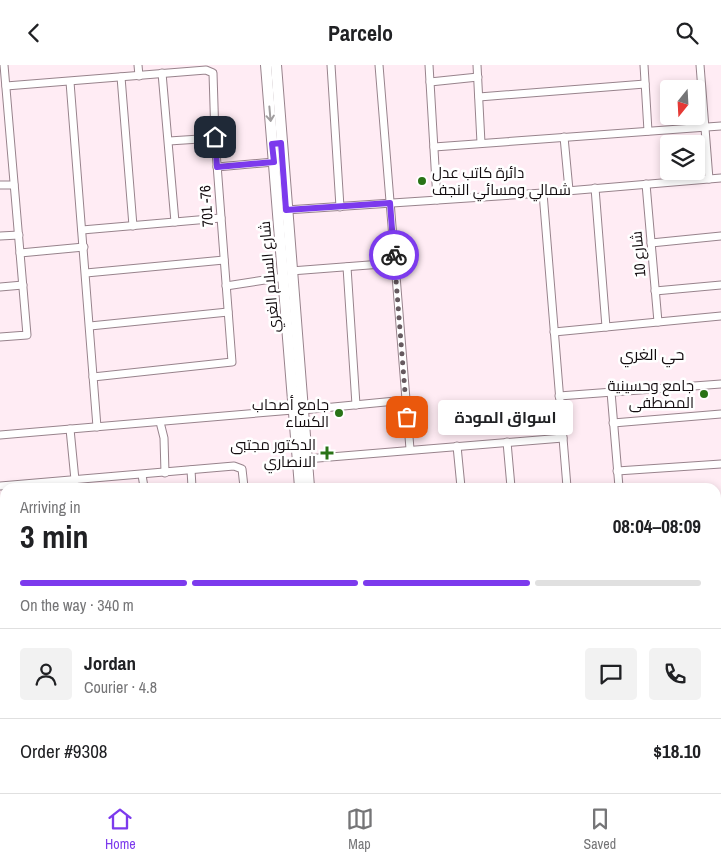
<!DOCTYPE html>
<meta charset="utf-8">
<style>
:root{--surface:#fff;--page:#f2f2f2;--text:#202124;--muted:#757577;--line:#e0e0e0;--accent:#7c3aed}
body{margin:0;font-family:"Archivo Narrow",Cairo,sans-serif;background:var(--page);color:var(--text);height:100vh;display:flex;flex-direction:column;font-size:19px;white-space:nowrap}
*{box-sizing:border-box;margin:0}
p{font-size:16px;color:var(--muted)}
.icon{flex:none;width:28px;height:28px;fill:none;stroke:currentColor;stroke-width:2;stroke-linecap:round;stroke-linejoin:round}
.map{position:relative;flex:1;overflow:hidden}
.drawer{position:absolute;left:0px;top:418px;width:721px;height:311px;display:flex;flex-direction:column;background:var(--surface);border-radius:15px 15px 0 0;box-shadow:0 2px 8px #0003}
.drawer>*{flex:none}
.needle{width:32px;rotate:198deg}
.controls{position:absolute;left:660px;top:15px;display:grid;gap:10px}
.controls a{display:grid;place-items:center;width:45px;height:45px;border-radius:5px;background:var(--surface);box-shadow:0 2px 8px #0003;font-size:25px}
.pin{position:absolute;display:grid;place-items:center;width:42px;height:42px;color:#fff;margin:-21px;border-radius:10px;box-shadow:0 2px 8px #0006}
.courier{position:absolute;display:grid;place-items:center;width:50px;height:50px;margin:-25px;border:4px solid #7c3aed;border-radius:50%;background:#fff;color:#222;box-shadow:0 1px 6px #0007}
.bubble{position:absolute;height:35px;border-radius:5px;background:var(--surface);box-shadow:0 2px 8px #0003;font-size:16px;font-weight:700;line-height:35px;text-align:center}
.summary em{font-style:normal;font-weight:700}
.summary div{display:flex;flex-direction:column-reverse}
.summary{display:flex;align-items:center;justify-content:space-between;height:85px;padding:0 20px}
h1{font-size:32px;font-weight:700;line-height:38px}
.bar{display:grid;grid-template-columns:repeat(4,1fr);gap:8px 5px;align-content:center;height:60px;padding:0 20px}
.bar i{height:6px;border-radius:4px;background:var(--line)}
.bar .active{background:var(--accent)}
.bar p{grid-column:span 4}
.line{display:flex;align-items:center;gap:12px;padding:0 20px;border-top:1px solid var(--line)}
.line div{flex:1}
.round{display:grid;place-items:center;flex:none;width:52px;height:52px;border-radius:5px;background:var(--page)}
header{display:flex;justify-content:space-between;align-items:center;height:65px;padding:0 20px;background:var(--surface);font-size:22px;font-weight:700}
.menu{display:flex;justify-content:space-around;align-items:center;height:70px;border-top:1px solid var(--line);background:var(--surface);font-size:14px;color:var(--muted)}
.menu a{display:grid;justify-items:center;gap:2px}
.menu .active{color:var(--accent)}
.map>svg:first-child{display:block}
.lines{fill:none;stroke-linecap:round;stroke-linejoin:round}
.street-casing{stroke:#98838c;stroke-width:9}
.secondary-casing{stroke:#98838c;stroke-width:12}
.street{stroke:#fff;stroke-width:7}
.secondary{stroke:#fff;stroke-width:10}
.oneway{stroke:#a19e9f}
.done{stroke:#665a5f;stroke-width:5;stroke-dasharray:0 9}
.route{stroke:#7c3aed;stroke-width:6}
.poi-dot{fill:#297316;stroke:#fff;stroke-width:2}
.labels{text-anchor:middle;dominant-baseline:central;stroke-width:5;stroke-linejoin:round;paint-order:stroke}
.poi-label{font-size:15px;fill:#130c0f;stroke:#fff;text-anchor:end}
.street-label{font-size:15px;fill:#130c0f;stroke:#fff}
.neighbourhood-label{font-size:16px;fill:#130c0f;stroke:#fff}
</style>
<header><svg class="icon" aria-label="back" viewBox="0 0 24 24"><path d="M15 5l-7 7 7 7"/></svg>Parcelo<svg class="icon" aria-label="search" viewBox="0 0 24 24"><circle cx="10" cy="10" r="6"/><path d="M15 15l6 6"/></svg></header>
<div class="map">
<svg width="721" height="728" viewBox="0 0 721 728">
<rect width="100%" height="100%" fill="#ffecf4"/>
<g class="lines">
<g class="street-casing">
<g id="street">
<polyline points="138,0 139,11"/>
<polyline points="331,0 340,142"/>
<polyline points="379,0 410,384"/>
<polyline points="429,0 437,135"/>
<polyline points="477,0 481,78"/>
<polyline points="644,0 648,66"/>
<polyline points="700,0 709,114"/>
<polyline points="162,8 175,157"/>
<polyline points="121,12 133,161"/>
<polyline points="70,17 97,362"/>
<polyline points="430,17 478,12"/>
<polyline points="6,21 206,5 213,8 215,73 232,297 93,312"/>
<polyline points="479,32 645,19"/>
<polyline points="564,72 569,125"/>
<polyline points="169,76 215,73"/>
<polyline points="434,82 721,61"/>
<polyline points="217,102 274,97"/>
<polyline points="646,119 658,257"/>
<polyline points="0,120 14,120"/>
<polyline points="595,123 606,262"/>
<polyline points="543,128 567,422"/>
<polyline points="286,145 543,128 721,113"/>
<polyline points="82,165 221,153"/>
<polyline points="0,171 19,170"/>
<polyline points="651,178 721,171"/>
<polyline points="20,188 84,182"/>
<polyline points="347,202 356,340"/>
<polyline points="291,206 395,198"/>
<polyline points="86,208 224,195"/>
<polyline points="226,221 284,212"/>
<polyline points="0,222 23,220"/>
<polyline points="655,226 721,220"/>
<polyline points="90,261 228,247"/>
<polyline points="554,267 721,251"/>
<polyline points="0,272 27,270 4,0"/>
<polyline points="611,327 619,422"/>
<polyline points="559,331 721,319"/>
<polyline points="302,345 406,335"/>
<polyline points="160,357 164,373 165,408"/>
<polyline points="613,358 721,349"/>
<polyline points="70,364 75,415"/>
<polyline points="0,370 293,345"/>
<polyline points="507,377 511,422"/>
<polyline points="457,381 461,422"/>
<polyline points="306,394 563,373"/>
<polyline points="191,405 192,422"/>
<polyline points="617,406 721,399"/>
<polyline points="142,410 144,422"/>
<polyline points="0,421 234,401 242,404 244,422"/>
<polyline points="716,450 721,449"/>
<polyline points="0,476 5,519"/>
<polyline points="716,506 721,506"/>
<polyline points="0,637 5,636"/>
<polyline points="101,724 101,728"/>
<polyline points="188,724 188,728"/>
<polyline points="389,724 389,728"/>
<polyline points="487,724 488,728"/>
<polyline points="541,724 542,728"/>
<polyline points="640,724 640,728"/>
<polyline points="688,724 688,728"/>
</g>
</g>
<g class="secondary-casing">
<g id="secondary">
<polyline points="266,0 300,422"/>
<polyline points="276,0 309,422"/>
<polyline points="716,664 721,664"/>
<polyline points="716,676 721,675"/>
<polyline points="324,724 325,728"/>
<polyline points="334,724 334,728"/>
</g>
</g>
<use href="#street" class="street"/>
<use href="#secondary" class="secondary"/>
</g>
<defs><path id="oneway-shaft" d="M-6 0H5M1.5-3L5.5 0L1.5 3" fill="none" stroke-width="1.6" stroke-linecap="round" stroke-linejoin="round" transform="scale(1.25)"/></defs>
<use class="oneway" href="#oneway-shaft" transform="translate(270 49) rotate(85)"/>
<g class="lines">
<polyline class="done" points="394,190 407,352"/>
<polyline class="route" points="215,72 217,102 274,97 272,79 281,78 286,145 390,138 394,190"/>
</g>
<g class="poi-dot">
<circle cx="422" cy="116" r="5"/>
<circle cx="704" cy="329" r="5"/>
<circle cx="339" cy="348" r="5"/>
<path d="M324.5 380.5h5v5h5v5h-5v5h-5v-5h-5v-5h5z"/>
</g>
<g class="labels">
<g class="poi-label">
<text x="432" y="107" text-anchor="start">دائرة كاتب عدل<tspan x="432" dy="17">شمالي ومسائي النجف</tspan></text>
<text x="694" y="320">جامع وحسينية<tspan x="694" dy="17">المصطفى</tspan></text>
<text x="329" y="339">جامع أصحاب<tspan x="329" dy="17">الكساء</tspan></text>
<text x="316" y="379">الدكتور مجتبى<tspan x="316" dy="17">الانصاري</tspan></text>
</g>
<g class="street-label">
<text transform="translate(206 141) rotate(-94)">701 -76</text>
<text transform="translate(638 189) rotate(-95)">شارع 10</text>
<text transform="translate(269 212) rotate(-95)">شارع السلام الغري</text>
</g>
<g class="neighbourhood-label">
<text x="652" y="289">حي الغري</text>
</g>
</g>
</svg>
<div class="controls">
<a><svg class="needle" viewBox="-14 -14 28 28"><path d="M0-13l5 13h-10z" fill="#e53935"/><path d="M0 13l5-13h-10z" fill="#757577"/></svg></a>
<a><svg class="icon" aria-label="layers" viewBox="0 0 24 24"><path d="M12 4l9 5-9 5-9-5zM3 14l9 5 9-5"/></svg></a>
</div>
<div class="pin" style="left:407px;top:352px;background:#ea580c"><svg class="icon" aria-label="bag" viewBox="0 0 24 24"><path d="M5 8h14l-1 12H6zM9 8a3 3 0 0 1 6 0"/></svg></div>
<div class="pin" style="left:215px;top:72px;background:#1f2937"><svg class="icon" aria-label="home" viewBox="0 0 24 24"><path d="M3 11l9-7 9 7M6 9v11h12V9"/></svg></div>
<div class="courier" style="left:394px;top:190px"><svg class="icon" aria-label="bike" viewBox="0 0 24 24"><circle cx="6" cy="16" r="4"/><circle cx="18" cy="16" r="4"/><path d="M6 16l4-8h5l3 8M10 8l3 8H6M13 5h3"/></svg></div>
<div class="bubble" style="left:438px;top:335px;width:135px">اسواق المودة</div>
<section class="drawer">
<div class="summary"><div><h1>3 min</h1><p>Arriving in</p></div><em>08:04–08:09</em></div>
<div class="bar"><i class="active"></i><i class="active"></i><i class="active"></i><i></i><p>On the way · 340 m</p></div>
<div class="line" style="height:90px"><a class="round"><svg class="icon" aria-label="person" viewBox="0 0 24 24"><circle cx="12" cy="8" r="4"/><path d="M4 21q1-7 8-7t8 7"/></svg></a><div><b>Jordan</b><p>Courier · 4.8</p></div><a class="round"><svg class="icon" aria-label="chat" viewBox="0 0 24 24"><path d="M4 5h16v11H9l-5 4z"/></svg></a><a class="round"><svg class="icon" aria-label="phone" viewBox="0 0 24 24"><path d="M5 4h4l2 5-3 2q2 4 5 5l2-3 5 2v4C11 20 4 13 5 4z"/></svg></a></div>
<div class="line" style="height:65px"><div>Order #9308</div><b>$18.10</b></div>
</section>
</div>
<nav class="menu">
<a class="active"><svg class="icon" aria-label="home" viewBox="0 0 24 24"><path d="M3 11l9-7 9 7M6 9v11h12V9"/></svg>Home</a>
<a><svg class="icon" aria-label="map" viewBox="0 0 24 24"><path d="M3 6l6-2 6 2 6-2v14l-6 2-6-2-6 2zM9 4v14M15 6v14"/></svg>Map</a>
<a><svg class="icon" aria-label="saved" viewBox="0 0 24 24"><path d="M7 4h10v16l-5-4-5 4z"/></svg>Saved</a>
</nav>
